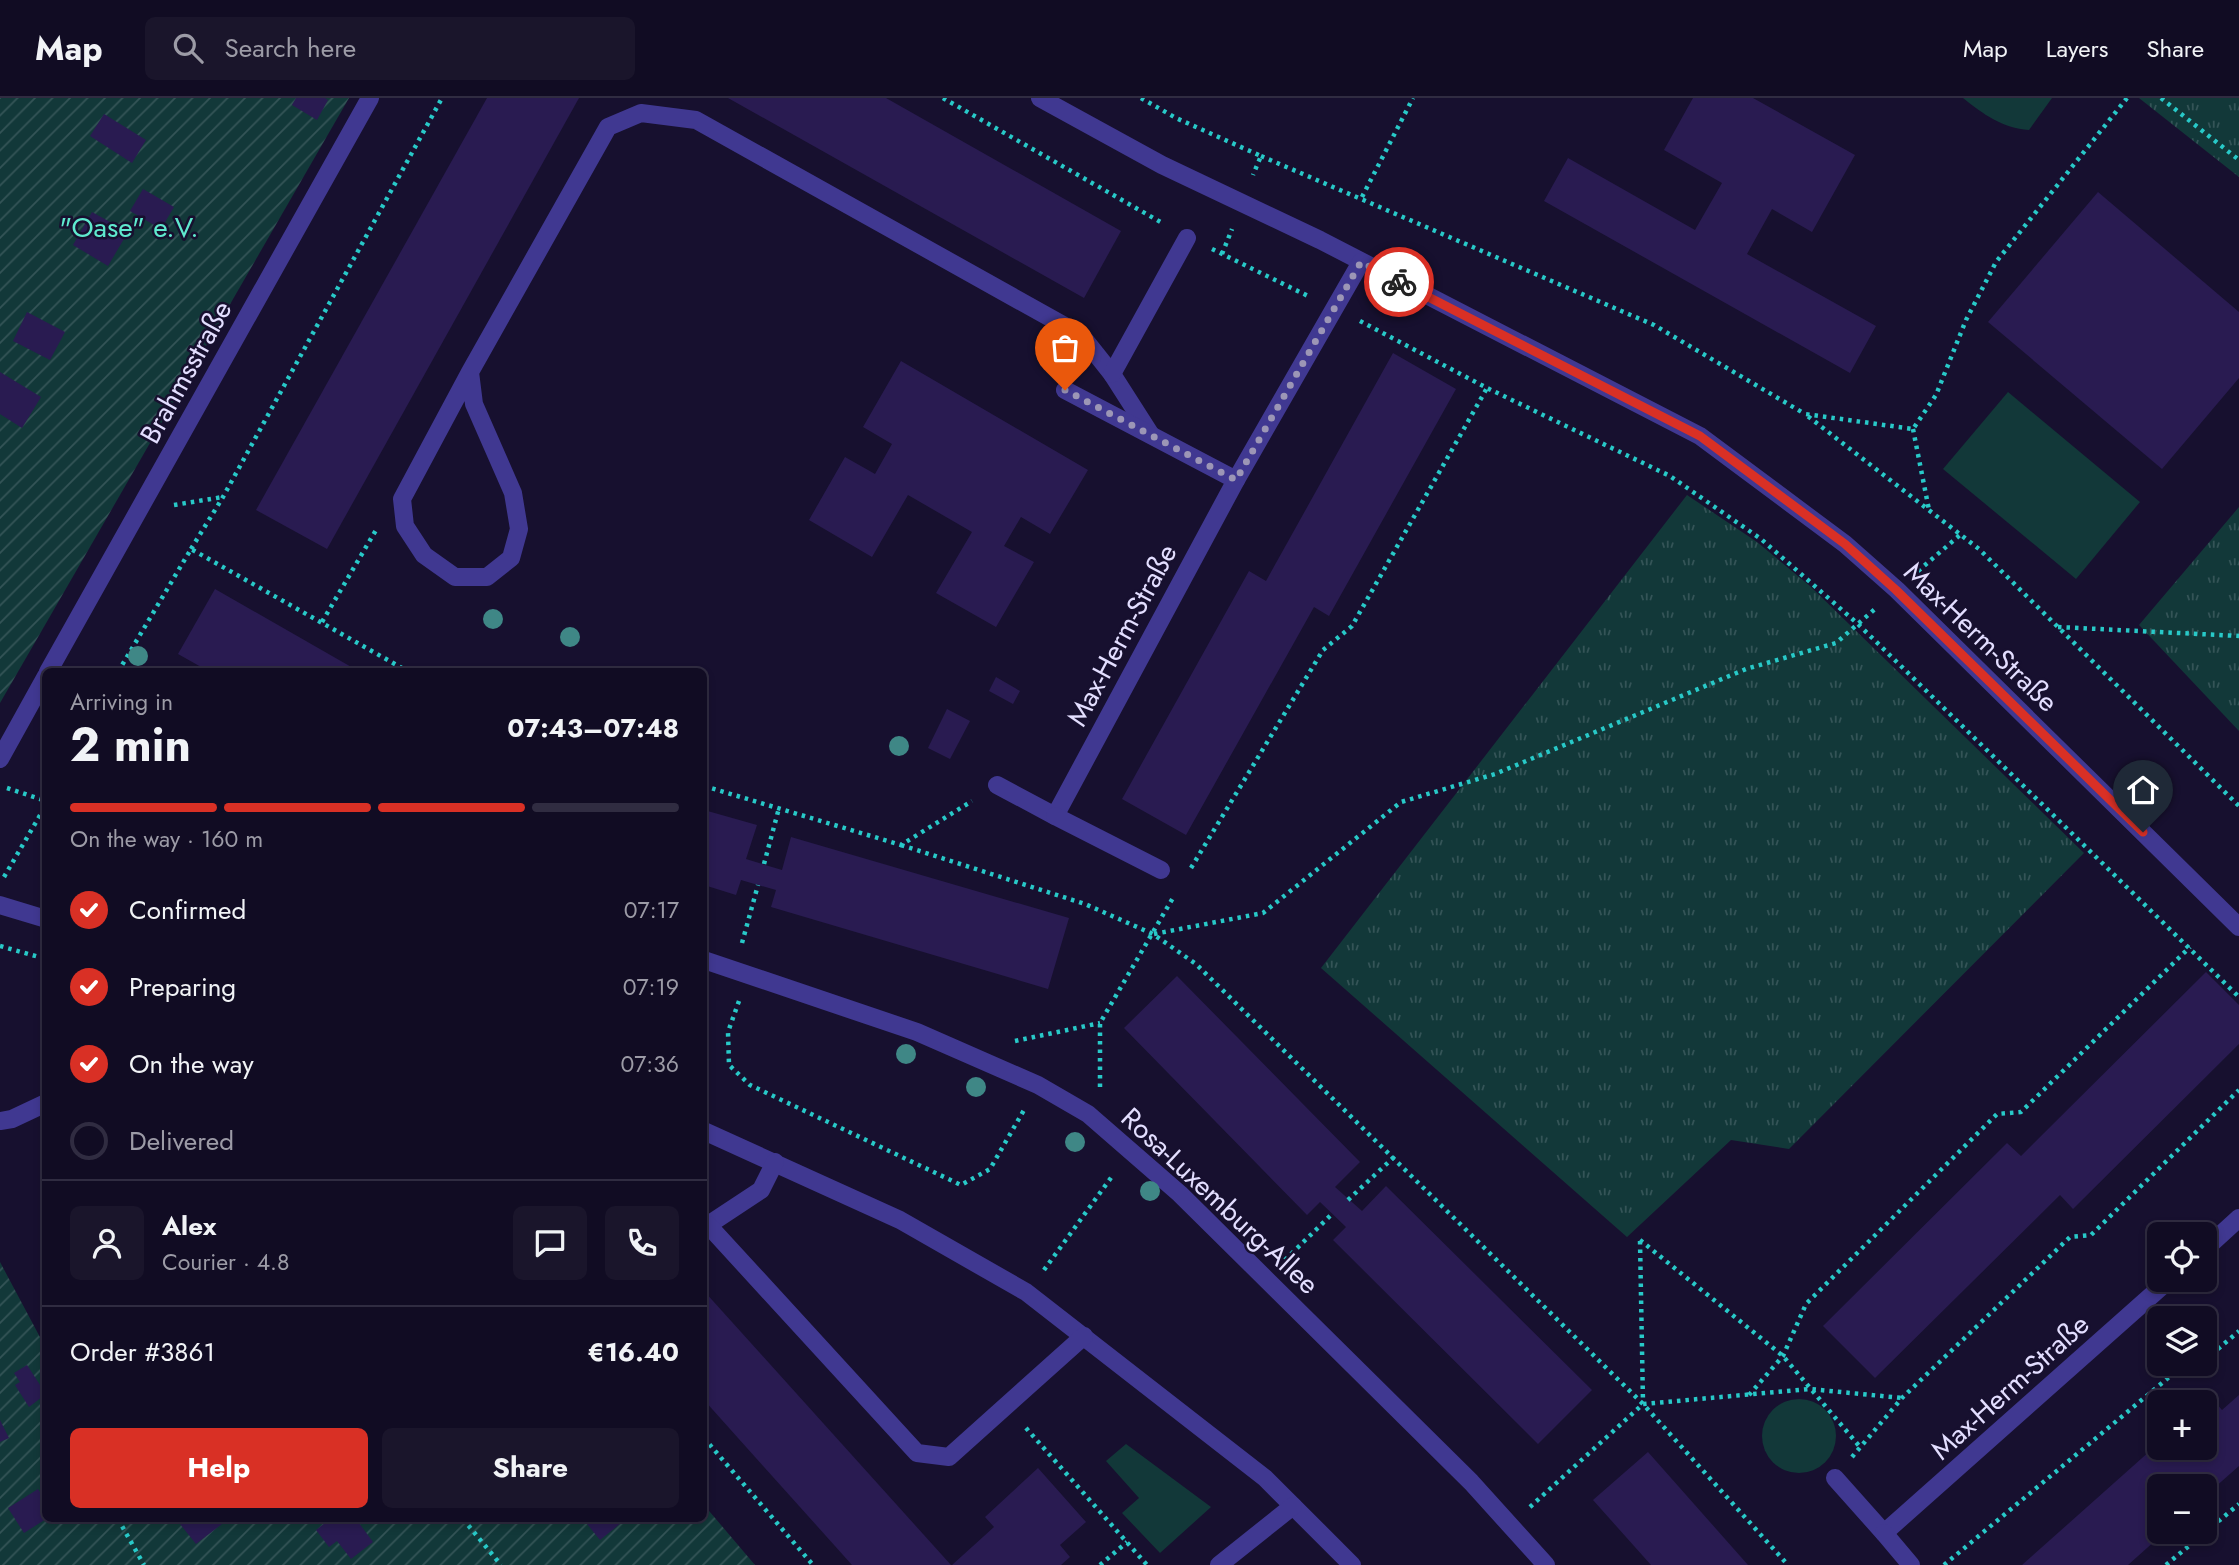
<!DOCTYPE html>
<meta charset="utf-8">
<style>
:root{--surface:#110c23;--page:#1a152b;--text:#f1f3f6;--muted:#9c9ba6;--line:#302c41;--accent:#d93025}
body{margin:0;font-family:Jost,sans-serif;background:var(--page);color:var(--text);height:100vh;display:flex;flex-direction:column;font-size:26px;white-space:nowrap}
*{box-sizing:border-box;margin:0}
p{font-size:23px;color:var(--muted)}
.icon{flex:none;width:38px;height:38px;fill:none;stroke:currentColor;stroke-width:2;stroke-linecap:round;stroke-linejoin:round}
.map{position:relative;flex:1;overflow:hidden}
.drawer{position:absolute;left:42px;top:570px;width:665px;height:854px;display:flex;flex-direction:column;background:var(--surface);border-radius:10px;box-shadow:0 4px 10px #0003,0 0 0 2px var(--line)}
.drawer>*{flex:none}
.buttons{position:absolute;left:2147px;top:1124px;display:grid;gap:14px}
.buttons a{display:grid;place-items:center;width:70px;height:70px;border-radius:10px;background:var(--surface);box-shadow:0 4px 10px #0003,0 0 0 2px var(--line);font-size:35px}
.pin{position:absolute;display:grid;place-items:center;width:60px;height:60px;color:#fff;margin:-72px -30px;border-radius:50% 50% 50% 0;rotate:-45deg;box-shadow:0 0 7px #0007}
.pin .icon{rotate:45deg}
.courier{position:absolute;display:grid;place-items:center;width:70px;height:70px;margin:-35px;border:5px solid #d93025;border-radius:50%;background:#fff;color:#222;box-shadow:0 2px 9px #0007}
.head em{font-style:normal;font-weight:700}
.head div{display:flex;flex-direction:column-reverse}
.head{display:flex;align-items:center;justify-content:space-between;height:119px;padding:0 28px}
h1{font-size:46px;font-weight:700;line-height:52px}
.bar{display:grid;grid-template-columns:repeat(4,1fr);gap:10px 7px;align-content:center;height:84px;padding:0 28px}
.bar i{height:9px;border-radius:5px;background:var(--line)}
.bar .on{background:var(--accent)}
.bar p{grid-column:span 4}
.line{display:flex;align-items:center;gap:18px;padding:0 28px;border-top:2px solid var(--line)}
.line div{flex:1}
.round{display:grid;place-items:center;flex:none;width:74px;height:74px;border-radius:10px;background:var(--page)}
ol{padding:0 28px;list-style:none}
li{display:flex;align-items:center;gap:21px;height:77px}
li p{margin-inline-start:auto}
li .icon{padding:7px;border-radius:50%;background:var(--accent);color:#fff;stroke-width:4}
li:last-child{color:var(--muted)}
li i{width:38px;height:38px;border:4px solid var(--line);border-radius:50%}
.button{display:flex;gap:14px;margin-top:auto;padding:14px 28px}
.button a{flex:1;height:80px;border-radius:10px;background:var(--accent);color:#fff;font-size:28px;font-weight:700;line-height:80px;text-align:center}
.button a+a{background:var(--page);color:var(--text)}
header{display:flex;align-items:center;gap:42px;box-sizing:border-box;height:98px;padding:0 35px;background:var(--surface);border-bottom:2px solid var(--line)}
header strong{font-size:33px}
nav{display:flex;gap:38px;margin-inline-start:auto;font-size:24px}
.search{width:490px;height:63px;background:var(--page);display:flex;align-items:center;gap:18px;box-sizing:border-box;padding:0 24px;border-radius:10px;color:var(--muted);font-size:26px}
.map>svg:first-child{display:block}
.grass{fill:url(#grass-tufts)}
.park{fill:#123839}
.garden{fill:url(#garden-furrows)}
.building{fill:#291b51}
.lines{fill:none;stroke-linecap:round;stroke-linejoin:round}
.path{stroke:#28c9c8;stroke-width:4.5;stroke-dasharray:3.5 5;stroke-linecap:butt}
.minor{stroke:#403891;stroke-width:18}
.tree{fill:#3f8786}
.done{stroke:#9c96b6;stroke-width:7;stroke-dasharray:0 12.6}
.route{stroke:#d93025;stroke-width:9}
.labels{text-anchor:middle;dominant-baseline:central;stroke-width:5;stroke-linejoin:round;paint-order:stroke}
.park-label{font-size:28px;fill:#5fe9ce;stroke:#17102f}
.street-label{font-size:28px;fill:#e3deff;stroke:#17102f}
</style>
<header>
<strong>Map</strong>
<div class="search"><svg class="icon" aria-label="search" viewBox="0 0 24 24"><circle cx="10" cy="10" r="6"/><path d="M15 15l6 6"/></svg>Search here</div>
<nav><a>Map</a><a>Layers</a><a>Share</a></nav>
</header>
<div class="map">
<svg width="2239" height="1467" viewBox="0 0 2239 1467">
<defs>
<pattern id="grass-tufts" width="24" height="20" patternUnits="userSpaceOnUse" patternTransform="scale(1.75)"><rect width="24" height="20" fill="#123839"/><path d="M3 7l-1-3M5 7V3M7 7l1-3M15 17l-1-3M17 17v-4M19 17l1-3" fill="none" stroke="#345457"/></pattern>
<pattern id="garden-furrows" width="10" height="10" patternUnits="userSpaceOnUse" patternTransform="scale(1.75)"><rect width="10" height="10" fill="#123839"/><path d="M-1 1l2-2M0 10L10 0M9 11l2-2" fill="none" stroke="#345457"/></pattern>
</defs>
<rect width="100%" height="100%" fill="#17102f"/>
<g class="grass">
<polygon points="2139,0 2239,0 2239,79"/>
<polygon points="1687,397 1757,444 1810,488 2084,755 1789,1051 1731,1042 1627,1139 1321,870"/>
<polygon points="2239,409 2239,633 2139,527"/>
</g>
<g class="park">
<path d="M1963,0H2052L2029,32C2002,30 1983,16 1963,0Z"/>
<polygon points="2008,294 2140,404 2076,481 1943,371"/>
<circle cx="1799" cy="1338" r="37"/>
<polygon points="1126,1346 1211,1409 1160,1455 1122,1415 1139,1400 1106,1363"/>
</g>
<g class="garden">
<polygon points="0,0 349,0 0,605"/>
<polygon points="0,1164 41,1241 45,1238 46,1421 704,1421 704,1407 755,1467 0,1467"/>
</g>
<g class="building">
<polygon points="296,0 325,0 328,2 317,22 292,7"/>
<polygon points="487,0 579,0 327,451 256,412"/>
<polygon points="728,0 886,0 1121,133 1084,200"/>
<polygon points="1693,0 1753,0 1855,57 1812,134 1772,111 1747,156 1876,228 1850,275 1544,103 1568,60 1695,132 1722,85 1664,52"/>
<polygon points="104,16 146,42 132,65 90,38"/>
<polygon points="143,91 174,109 161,131 130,113"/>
<polygon points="2098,94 2239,214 2239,280 2162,371 1988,224"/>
<polygon points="92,114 128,134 108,168 73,147"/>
<polygon points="27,214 65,234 50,262 13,243"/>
<polygon points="1393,255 1456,291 1329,518 1314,509 1186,737 1122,701 1249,473 1266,483"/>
<polygon points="901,263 1088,372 1050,436 1021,419 1004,448 1034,464 996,529 936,495 972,434 908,397 872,459 809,422 845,359 875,376 892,346 863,329"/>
<polygon points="0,274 41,299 22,330 0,316"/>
<polygon points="215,491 360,574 210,574 178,556"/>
<polygon points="996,579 1020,593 1013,606 989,593"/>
<polygon points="947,611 970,623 950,661 928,650"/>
<polygon points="704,712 757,727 746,761 782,772 791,739 1069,820 1048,891 771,809 776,792 758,787 741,782 736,797 704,787"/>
<polygon points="2206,874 2239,907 2239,946 2073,1111 2060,1097 1875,1280 1823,1228 2007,1045 2021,1058"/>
<polygon points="1177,878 1360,1064 1335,1089 1362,1113 1386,1088 1592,1292 1538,1346 1333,1142 1346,1129 1320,1104 1307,1117 1124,930"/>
<polygon points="704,1193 951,1467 852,1467 704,1302"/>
<polygon points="27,1267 46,1296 29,1309 15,1287 20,1284 14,1275"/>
<polygon points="2239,1297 2239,1368 2205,1398 2205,1388 2160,1388 2160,1433 2166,1433 2128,1467 2022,1467 2160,1344 2160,1349 2205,1349 2205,1304 2211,1299 2222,1312"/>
<polygon points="0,1322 9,1340 0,1344"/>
<polygon points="1648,1354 1748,1467 1651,1467 1593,1402"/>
<polygon points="1038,1370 1086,1424 1060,1447 1070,1459 1061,1467 952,1467 994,1429 985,1419"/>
<polygon points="38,1391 46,1403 46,1421 24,1435 8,1410"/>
<polygon points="186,1421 218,1421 222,1426 196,1446 180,1426"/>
<polygon points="330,1421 356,1421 373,1444 351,1461 337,1443 329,1449 316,1432"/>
<polygon points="583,1421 626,1421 600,1442"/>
</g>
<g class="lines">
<g class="path">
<polyline points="943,0 1164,126"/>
<polyline points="1141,0 1176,20 1261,58 1253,77"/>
<polyline points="2127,0 1996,164 1966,222 1936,297 1913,331 1805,316 1979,451 2239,708"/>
<polyline points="2161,0 2239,62"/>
<polyline points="1261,58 1654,227 1805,316"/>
<polyline points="1362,99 1413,0"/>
<polyline points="1212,151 1308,198"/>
<polyline points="1222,156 1232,131"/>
<polyline points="1360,223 1487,290 1670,378 1761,441 1858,526 2239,899"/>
<polyline points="1913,331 1929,412"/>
<polyline points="174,407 223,399"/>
<polyline points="191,451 223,399 442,0"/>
<polyline points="1918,473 1960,437"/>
<polyline points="322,524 376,432"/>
<polyline points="2058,529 2239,538"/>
<polyline points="118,574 191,451 409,574"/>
<polyline points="704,688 901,747 972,703"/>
<polyline points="7,690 46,703"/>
<polyline points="901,747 1085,806 1153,836 1196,866 1643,1306 1788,1467"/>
<polyline points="764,766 779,710"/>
<polyline points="1191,770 1323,552 1352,528 1487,290"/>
<polyline points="4,779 46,707"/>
<polyline points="1154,836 1263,815 1401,704 1495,676 1746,571 1836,545 1875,511"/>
<polyline points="742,845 758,787"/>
<polyline points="0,848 46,861"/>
<polyline points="739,903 728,934 729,967 750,987 961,1087 990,1071 1024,1012"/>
<polyline points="1015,943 1100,925"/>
<polyline points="1100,989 1100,925 1174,798"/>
<polyline points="1348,1102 1394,1059"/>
<polyline points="1640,1142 1783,1258 1860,1349"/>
<polyline points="1640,1143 1643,1305"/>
<polyline points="1285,1162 1332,1116"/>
<polyline points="1044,1172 1113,1077"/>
<polyline points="2205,1262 2239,1233"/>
<polyline points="1749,1297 1783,1258 1806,1206 1997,1016 2021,1014 2190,849"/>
<polyline points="1026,1330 1147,1467"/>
<polyline points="704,1340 813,1467"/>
<polyline points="1852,1359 1902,1300 2070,1139 2091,1137 2239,992"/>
<polyline points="1530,1409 1643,1306 1810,1291 1902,1300"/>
<polyline points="118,1421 144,1467"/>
<polyline points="463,1421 501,1467"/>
<polyline points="1100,1467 1127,1444"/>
<polyline points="1944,1467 2186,1265"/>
<polyline points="2166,1467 2239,1406"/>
</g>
<g class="minor">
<polyline points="1040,0 1162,67 1320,142 1700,338 1845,446 1897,492 2239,829"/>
<polyline points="470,274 474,306 513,395 519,431 511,460 487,479 455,479 424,457 405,428 402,401 470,274 608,29 641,15 696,22 1081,237 1112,276 1151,337"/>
<polyline points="1112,276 1187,140"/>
<polyline points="1065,292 1236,382 1361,164"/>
<polyline points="48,574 370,0"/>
<polyline points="0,661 46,578"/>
<polyline points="997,687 1055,718 1236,382"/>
<polyline points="1055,718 1161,772"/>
<polyline points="0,807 46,821"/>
<polyline points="704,862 917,934 1038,987 1088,1016 1180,1096 1471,1384 1546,1467"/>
<polyline points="0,1023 12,1021 46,1005"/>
<polyline points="704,1033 900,1122 1026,1194 1265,1380 1352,1467"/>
<polyline points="704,1125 708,1127 761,1092 775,1064"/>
<polyline points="708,1127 917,1355 949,1359 1084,1238"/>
<polyline points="2205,1151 2239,1120"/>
<polyline points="1835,1380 1884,1435 2170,1181"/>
<polyline points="1884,1435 1911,1467"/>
<polyline points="1219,1467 1293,1408"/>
</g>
</g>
<g class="tree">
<circle cx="493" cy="521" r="10"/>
<circle cx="570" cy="539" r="10"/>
<circle cx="138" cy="558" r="10"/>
<circle cx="899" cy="648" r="10"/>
<circle cx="906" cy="956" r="10"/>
<circle cx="976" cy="989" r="10"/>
<circle cx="1075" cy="1044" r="10"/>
<circle cx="1150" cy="1093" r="10"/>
</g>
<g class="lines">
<polyline class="done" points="1065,292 1236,382 1361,164 1399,184"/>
<polyline class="route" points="1399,184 1700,338 1845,446 1896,492 2143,734"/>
</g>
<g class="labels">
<g class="park-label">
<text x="129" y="129">"Oase" e.V.</text>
</g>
<g class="street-label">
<text transform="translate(186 274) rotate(-61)">Brahmsstraße</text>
<text transform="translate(1122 537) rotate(-62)">Max-Herm-Straße</text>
<text transform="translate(1981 539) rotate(44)">Max-Herm-Straße</text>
<text transform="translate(1220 1103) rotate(43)">Rosa-Luxemburg-Allee</text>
<text transform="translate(2010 1289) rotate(-42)">Max-Herm-Straße</text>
</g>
</g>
</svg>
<div class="buttons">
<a><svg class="icon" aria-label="locate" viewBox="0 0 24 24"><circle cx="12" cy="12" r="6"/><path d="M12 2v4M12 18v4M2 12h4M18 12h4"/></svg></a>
<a><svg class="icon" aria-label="layers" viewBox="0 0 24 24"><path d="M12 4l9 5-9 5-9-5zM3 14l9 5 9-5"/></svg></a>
<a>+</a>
<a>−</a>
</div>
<div class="pin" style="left:1065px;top:292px;background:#ea580c"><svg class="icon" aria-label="bag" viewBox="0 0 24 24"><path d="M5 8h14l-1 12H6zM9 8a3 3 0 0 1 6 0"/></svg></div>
<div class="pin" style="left:2143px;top:734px;background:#1f2937"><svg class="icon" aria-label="home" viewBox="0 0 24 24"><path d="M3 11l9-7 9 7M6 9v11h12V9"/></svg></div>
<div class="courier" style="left:1399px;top:184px"><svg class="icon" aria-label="bike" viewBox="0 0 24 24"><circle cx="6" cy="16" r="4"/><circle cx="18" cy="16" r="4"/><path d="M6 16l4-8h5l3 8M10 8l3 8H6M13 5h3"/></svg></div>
<section class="drawer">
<div class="head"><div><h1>2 min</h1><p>Arriving in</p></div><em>07:43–07:48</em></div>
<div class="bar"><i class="on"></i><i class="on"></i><i class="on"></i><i></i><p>On the way · 160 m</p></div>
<ol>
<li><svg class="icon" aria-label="check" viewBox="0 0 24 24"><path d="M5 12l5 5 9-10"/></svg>Confirmed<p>07:17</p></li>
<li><svg class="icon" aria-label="check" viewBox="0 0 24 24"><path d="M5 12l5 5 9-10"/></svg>Preparing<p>07:19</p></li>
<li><svg class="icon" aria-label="check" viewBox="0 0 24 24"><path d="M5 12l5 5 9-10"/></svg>On the way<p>07:36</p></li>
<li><i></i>Delivered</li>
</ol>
<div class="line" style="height:126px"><a class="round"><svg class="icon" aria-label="person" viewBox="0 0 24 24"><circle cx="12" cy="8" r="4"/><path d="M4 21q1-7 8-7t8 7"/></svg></a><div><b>Alex</b><p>Courier · 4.8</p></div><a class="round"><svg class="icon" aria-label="chat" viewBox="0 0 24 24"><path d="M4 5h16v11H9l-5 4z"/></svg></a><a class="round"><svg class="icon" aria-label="phone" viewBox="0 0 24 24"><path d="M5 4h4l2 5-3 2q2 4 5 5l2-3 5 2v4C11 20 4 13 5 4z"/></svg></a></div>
<div class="line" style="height:91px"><div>Order #3861</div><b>€16.40</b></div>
<div class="button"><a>Help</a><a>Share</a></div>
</section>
</div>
